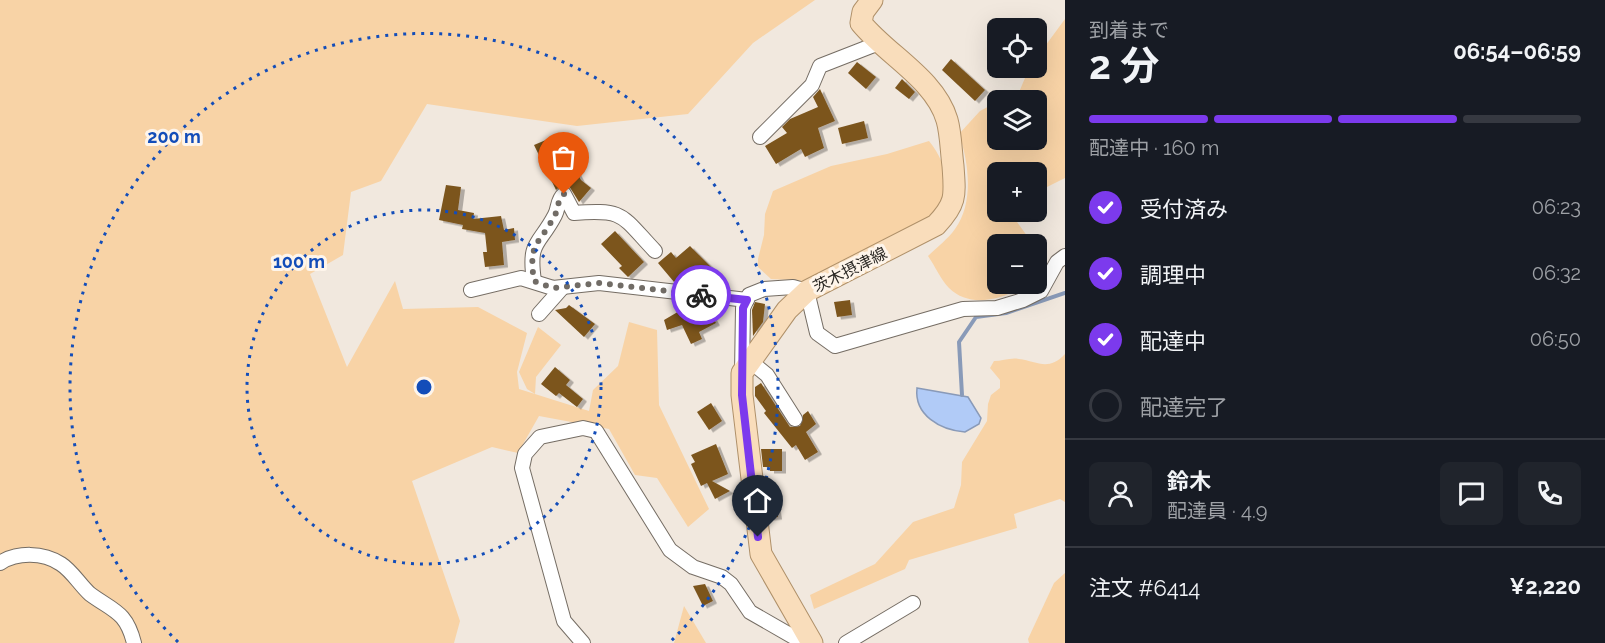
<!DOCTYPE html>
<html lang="ja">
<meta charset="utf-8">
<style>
:root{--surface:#171b24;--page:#20242c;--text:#f1f3f6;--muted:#9ea1a6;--line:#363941;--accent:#7c3aed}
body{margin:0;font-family:Raleway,"Noto Sans JP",sans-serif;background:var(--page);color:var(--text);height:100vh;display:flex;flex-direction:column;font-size:22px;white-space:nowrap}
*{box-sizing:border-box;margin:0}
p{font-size:20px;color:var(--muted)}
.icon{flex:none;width:33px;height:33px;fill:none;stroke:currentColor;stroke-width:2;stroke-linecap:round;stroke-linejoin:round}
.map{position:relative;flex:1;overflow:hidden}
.details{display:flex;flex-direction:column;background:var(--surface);width:540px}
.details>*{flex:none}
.fabs{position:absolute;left:987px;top:18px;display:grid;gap:12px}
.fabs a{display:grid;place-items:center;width:60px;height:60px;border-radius:9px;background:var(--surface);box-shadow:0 6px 24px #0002;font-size:30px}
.pin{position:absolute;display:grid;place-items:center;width:51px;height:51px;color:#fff;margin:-62px -26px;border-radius:50% 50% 50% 0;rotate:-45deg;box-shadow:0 0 6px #0007}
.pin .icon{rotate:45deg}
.courier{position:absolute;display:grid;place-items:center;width:60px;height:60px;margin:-30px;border:4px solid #7c3aed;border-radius:50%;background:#fff;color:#222;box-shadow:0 2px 8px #0007}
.summary em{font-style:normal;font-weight:700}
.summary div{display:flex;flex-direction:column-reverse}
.summary{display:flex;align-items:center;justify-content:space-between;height:102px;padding:0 24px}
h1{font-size:39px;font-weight:700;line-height:45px}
.bar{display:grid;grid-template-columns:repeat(4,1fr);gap:9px 6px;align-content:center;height:72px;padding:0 24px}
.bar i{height:8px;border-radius:4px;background:var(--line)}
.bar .selected{background:var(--accent)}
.bar p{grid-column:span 4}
.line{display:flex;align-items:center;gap:15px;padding:0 24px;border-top:2px solid var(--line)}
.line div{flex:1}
.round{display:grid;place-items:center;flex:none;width:63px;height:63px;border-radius:9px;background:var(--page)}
ol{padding:0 24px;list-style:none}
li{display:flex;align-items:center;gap:18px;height:66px}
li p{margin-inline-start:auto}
li .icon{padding:6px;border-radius:50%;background:var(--accent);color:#fff;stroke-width:4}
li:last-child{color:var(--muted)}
li i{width:33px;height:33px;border:3px solid var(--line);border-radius:50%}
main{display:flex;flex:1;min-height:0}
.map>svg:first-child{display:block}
.green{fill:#f8d3a6}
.water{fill:#b1cbf7;stroke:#899ab8;stroke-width:1.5}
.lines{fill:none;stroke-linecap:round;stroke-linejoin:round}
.stream{stroke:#899ab8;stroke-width:4}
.building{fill:#7b551f;filter:url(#shadow)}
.minor-casing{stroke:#756d64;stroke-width:16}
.primary-casing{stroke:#af9069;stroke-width:23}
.minor{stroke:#fff;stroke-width:14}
.primary{stroke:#f9ddbb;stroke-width:21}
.done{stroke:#716c66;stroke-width:6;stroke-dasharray:0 10.8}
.route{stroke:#7c3aed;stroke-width:8}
.ring{fill:none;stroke:#134db9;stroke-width:3;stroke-dasharray:3 6}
.labels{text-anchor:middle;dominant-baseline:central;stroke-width:6;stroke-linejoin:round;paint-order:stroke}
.street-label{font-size:16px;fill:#2c2925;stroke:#fef5eb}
.centre{fill:#134db9;stroke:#fef5eb;stroke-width:3}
.ring-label{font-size:18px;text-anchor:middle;font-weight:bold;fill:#134db9;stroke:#fef5eb;stroke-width:6;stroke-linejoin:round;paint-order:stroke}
</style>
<main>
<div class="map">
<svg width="1065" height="643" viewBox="0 0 1065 643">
<defs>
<filter id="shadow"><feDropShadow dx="4" dy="2.5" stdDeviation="0" flood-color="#0004"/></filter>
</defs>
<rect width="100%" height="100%" fill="#f1e8de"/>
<g class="green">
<polygon points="0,0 815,0 753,43 688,114 577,126 427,104 381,181 351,192 343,255 310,274 347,367 395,281 403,309 478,307 527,333 517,372 519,389 589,411 593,390 618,366 629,322 657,330 659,405 709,509 688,527 657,478 635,475 609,429 539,416 518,453 492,447 412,481 460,621 454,643 0,643"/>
<path d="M1065,19V178L1037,192L1036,172H998V212H1019L1017,222L1033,244H998V284H1028C1006,298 971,310 949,288C941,280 935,266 928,256C937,247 948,239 955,229C974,203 969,163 959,134L980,111L997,102L998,140H1036V100H1015C1021,90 1024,78 1030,68H1036L1037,57Z"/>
<path d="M929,141C951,168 950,194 929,220L808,281L771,279L758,267V259L764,235L765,214L773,191L831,166L887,154Z"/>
<polygon points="538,327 561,345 536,377 535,394 527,389 519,372"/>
<path d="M1065,354V502L1060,499L1014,514L1017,528L909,560L905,569L814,609L810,595L875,564L913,522L954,508L961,485L962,462L987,421L988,404L991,395L1000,388V380L990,368L994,361C1002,361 1012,357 1019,359C1037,361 1048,372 1065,354Z"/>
<polygon points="1065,573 1065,643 1029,643 1028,639 1054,583"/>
<polygon points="684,606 706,643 674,643"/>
</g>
<path class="water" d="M917,388L968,397L981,418L979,424L965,432C940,430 914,415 917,388Z"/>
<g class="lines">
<polyline class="stream" points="962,395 959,342 976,317 1006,313 1065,293"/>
</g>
<g class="building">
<polygon points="951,59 985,90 975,101 942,70"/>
<polygon points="857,62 876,77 866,89 848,73"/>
<polygon points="902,79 915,92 909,99 895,88"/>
<polygon points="820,89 835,121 818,128 824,148 805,157 801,149 776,164 765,146 787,133 782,127 790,119 818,107 813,97"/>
<polygon points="864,121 868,138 842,144 838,128"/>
<polygon points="553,137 566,169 573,165 581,180 591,188 579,202 569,186 562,185 556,190 534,145"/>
<polygon points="446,185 461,187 458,210 474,213 473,219 501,216 504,230 514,228 515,240 502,242 504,265 485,267 483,252 487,252 485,233 462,229 463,225 439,220"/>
<polygon points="615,231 644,262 628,277 619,268 622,266 601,244"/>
<polygon points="690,246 712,268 693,285 681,283 677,279 674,282 658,263 671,252 676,258"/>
<polygon points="850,300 852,315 837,317 834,302"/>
<polygon points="755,302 765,304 763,322 753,336 752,310"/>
<polygon points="693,303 705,304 716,323 699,332 702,339 691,344 682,325 667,330 664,320"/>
<polygon points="569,305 595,324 584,337 555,310 566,308"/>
<polygon points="555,367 570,380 566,385 583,399 577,407 559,393 556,396 541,384"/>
<polygon points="761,383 790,427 800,426 803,415 808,411 816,424 806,432 818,452 805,460 796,445 792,448 764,413 766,411 755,396 755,387"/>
<polygon points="711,403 722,421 709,430 697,412"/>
<polygon points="716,444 728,474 712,481 730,491 715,499 707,483 701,486 691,464 695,462 691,455"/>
<polygon points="761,449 782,449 782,471 770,471 770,467 763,467"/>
<polygon points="733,493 741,493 743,508 734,508"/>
<polygon points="776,502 778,517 770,518 768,503"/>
<polygon points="705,584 713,601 703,606 693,586"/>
</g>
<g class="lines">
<g class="minor-casing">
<g id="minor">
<polyline points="760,137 812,85 820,66 879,43"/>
<path d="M534,281C528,240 539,246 555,215C559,207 557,200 564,194L574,213C625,209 621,215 655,251"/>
<polyline points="471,290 521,278 553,288 599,283 747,300"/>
<polyline points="539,314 562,288"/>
<polyline points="750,361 767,375 795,419"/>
<polyline points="742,373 743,308 749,295 764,289 793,287 807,291 817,333 835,346 963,309 997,308 1023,300 1041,291 1057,262 1065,256"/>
<path d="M0,563C17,552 43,552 61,564C72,571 80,585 90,594C113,611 126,611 134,643"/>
<polyline points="583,643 564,621 522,468 525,454 540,437 583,428 596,431 670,550 693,567 722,577 731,584 750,612 804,643"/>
<polyline points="846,643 913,603"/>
</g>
</g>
<g class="primary-casing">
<path id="primary" d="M812,643L761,554L742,395V373L787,310L807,291L936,225C957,203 955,195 953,166C951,151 951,134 947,120C935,79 887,55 861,23L863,12L872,0"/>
</g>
<use href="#minor" class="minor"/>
<use href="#primary" class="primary"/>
</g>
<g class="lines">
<path class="done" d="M564,194C557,200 559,207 555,215C539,246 528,241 534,281L553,288L599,283L701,295"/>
<polyline class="route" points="701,295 747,300 743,308 742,395 758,537"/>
</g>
<g class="ring">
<circle cx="424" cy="387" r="177"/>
<path d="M178 642A354 354 0 1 1 670 642"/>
</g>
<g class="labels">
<g class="street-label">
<text transform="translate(850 270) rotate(-27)">茨木摂津線</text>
</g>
</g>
<circle cx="424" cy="387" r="9" class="centre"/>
<g class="ring-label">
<text x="174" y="143">200 m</text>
<text x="299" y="268">100 m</text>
</g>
</svg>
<div class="fabs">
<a><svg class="icon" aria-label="locate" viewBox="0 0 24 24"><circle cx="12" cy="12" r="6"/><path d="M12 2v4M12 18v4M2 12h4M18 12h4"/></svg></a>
<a><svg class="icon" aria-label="layers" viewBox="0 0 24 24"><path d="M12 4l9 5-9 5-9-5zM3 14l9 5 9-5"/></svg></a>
<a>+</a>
<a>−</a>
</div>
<div class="pin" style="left:564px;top:194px;background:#ea580c"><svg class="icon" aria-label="bag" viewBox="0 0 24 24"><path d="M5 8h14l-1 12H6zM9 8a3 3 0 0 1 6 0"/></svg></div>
<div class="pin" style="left:758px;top:537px;background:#1f2937"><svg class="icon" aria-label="home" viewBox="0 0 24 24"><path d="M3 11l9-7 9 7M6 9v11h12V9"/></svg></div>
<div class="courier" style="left:701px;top:295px"><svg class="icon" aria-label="bike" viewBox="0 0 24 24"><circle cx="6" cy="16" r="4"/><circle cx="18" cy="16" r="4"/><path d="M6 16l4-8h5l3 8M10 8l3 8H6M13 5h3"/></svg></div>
</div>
<section class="details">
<div class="summary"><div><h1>2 分</h1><p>到着まで</p></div><em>06:54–06:59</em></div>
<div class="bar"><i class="selected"></i><i class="selected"></i><i class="selected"></i><i></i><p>配達中 · 160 m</p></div>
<ol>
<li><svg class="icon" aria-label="check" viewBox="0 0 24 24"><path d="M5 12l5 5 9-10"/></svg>受付済み<p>06:23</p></li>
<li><svg class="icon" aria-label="check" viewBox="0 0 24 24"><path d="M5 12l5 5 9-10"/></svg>調理中<p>06:32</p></li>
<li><svg class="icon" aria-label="check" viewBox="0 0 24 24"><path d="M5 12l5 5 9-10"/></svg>配達中<p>06:50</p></li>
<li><i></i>配達完了</li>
</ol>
<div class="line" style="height:108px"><a class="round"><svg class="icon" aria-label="person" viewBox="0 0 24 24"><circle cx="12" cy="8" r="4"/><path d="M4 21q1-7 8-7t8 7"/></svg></a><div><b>鈴木</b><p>配達員 · 4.9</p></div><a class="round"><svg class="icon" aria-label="chat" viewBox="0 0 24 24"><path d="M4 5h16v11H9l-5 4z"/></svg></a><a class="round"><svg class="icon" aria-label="phone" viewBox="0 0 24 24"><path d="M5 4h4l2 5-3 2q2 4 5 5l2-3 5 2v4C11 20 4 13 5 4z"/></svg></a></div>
<div class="line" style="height:78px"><div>注文 #6414</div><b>¥2,220</b></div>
</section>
</main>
